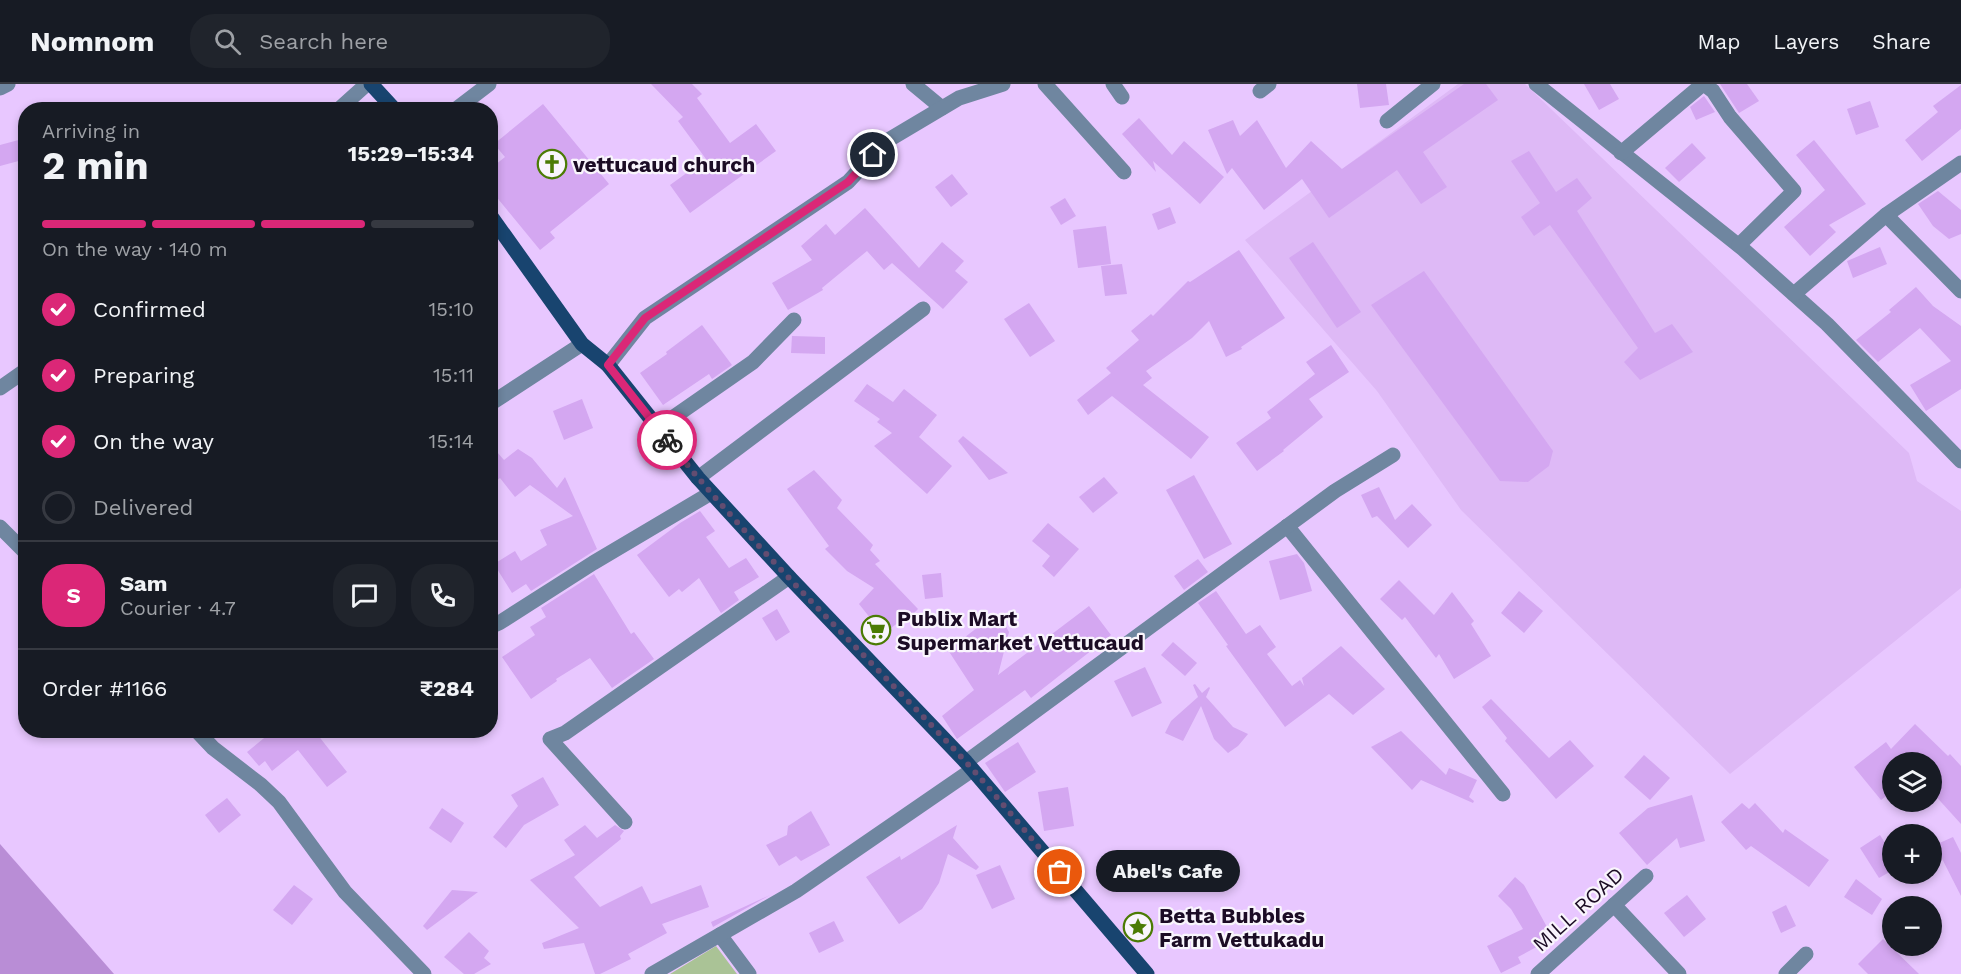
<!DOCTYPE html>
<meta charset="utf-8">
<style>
:root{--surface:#171b24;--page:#20242c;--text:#f1f3f6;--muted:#9ea1a6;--line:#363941;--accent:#db2777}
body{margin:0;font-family:"Work Sans",sans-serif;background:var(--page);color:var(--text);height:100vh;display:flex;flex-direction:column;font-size:22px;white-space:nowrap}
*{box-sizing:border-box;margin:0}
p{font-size:20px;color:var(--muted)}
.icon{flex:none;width:33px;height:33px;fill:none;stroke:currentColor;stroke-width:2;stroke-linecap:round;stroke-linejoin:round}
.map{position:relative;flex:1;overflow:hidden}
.side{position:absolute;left:18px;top:18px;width:480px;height:636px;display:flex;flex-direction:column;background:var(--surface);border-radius:24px;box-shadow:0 3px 9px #0003}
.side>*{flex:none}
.controls{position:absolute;left:1882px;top:668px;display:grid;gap:12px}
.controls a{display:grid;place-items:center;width:60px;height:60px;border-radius:50%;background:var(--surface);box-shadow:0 3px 9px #0003;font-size:30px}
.pin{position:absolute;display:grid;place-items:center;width:51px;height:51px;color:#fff;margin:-26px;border:3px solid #fff;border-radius:50%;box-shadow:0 2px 6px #0007}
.courier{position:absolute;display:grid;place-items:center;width:60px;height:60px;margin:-30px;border:4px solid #db2777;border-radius:50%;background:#fff;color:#222;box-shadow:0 2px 8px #0007}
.bubble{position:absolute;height:42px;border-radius:21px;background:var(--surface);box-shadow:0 3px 9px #0003;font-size:20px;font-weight:700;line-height:42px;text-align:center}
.head em{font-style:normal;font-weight:700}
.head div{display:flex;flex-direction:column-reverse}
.head{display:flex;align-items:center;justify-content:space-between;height:102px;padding:0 24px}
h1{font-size:39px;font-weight:700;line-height:45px}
.bar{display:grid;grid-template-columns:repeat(4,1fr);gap:9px 6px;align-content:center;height:72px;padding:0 24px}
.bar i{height:8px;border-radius:4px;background:var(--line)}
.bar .selected{background:var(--accent)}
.bar p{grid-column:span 4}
.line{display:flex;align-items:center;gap:15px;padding:0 24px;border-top:2px solid var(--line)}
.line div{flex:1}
.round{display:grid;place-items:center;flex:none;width:63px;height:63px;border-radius:24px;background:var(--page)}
ol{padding:0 24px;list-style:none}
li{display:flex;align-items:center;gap:18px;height:66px}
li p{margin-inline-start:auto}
li .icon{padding:6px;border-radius:50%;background:var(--accent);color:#fff;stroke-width:4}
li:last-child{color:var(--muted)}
li i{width:33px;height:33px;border:3px solid var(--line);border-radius:50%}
header{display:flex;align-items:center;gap:36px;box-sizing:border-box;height:84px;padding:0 30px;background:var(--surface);border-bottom:2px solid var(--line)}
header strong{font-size:28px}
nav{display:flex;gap:33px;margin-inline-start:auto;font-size:21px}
.search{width:420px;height:54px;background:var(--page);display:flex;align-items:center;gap:15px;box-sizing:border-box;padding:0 21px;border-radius:24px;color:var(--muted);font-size:22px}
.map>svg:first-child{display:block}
.built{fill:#deb9f6}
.green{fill:#aac396}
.water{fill:#b98dd6}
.building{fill:#d4a7f1}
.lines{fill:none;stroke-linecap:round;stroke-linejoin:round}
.minor{stroke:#6f86a0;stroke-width:15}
.major{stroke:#18446f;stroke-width:15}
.done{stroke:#634d71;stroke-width:6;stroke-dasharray:0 10.8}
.route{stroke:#db2777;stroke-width:8}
.labels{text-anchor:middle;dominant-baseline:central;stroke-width:4.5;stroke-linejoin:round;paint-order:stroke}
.poi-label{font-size:21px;font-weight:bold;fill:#1c0c25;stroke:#f9f5fc;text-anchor:start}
.street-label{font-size:21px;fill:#1c0c25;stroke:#f9f5fc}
</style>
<header>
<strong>Nomnom</strong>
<div class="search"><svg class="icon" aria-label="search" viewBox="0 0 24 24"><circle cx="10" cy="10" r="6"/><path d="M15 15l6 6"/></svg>Search here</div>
<nav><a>Map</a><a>Layers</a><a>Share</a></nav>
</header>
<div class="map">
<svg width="1961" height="890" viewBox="0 0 1961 890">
<rect width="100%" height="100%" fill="#e8c7ff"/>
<polygon class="built" points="1458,0 1525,0 1909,369 1917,397 1961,427 1961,504 1730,690 1461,426 1377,307 1245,156"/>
<polygon class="green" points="716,862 737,890 670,890"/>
<polygon class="water" points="0,760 114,890 0,890"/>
<g class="building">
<polygon points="651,0 692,0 702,10 697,14 730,59 756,40 776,67 690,129 670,101 706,75 678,37 683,33"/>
<polygon points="1357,0 1386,0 1389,21 1360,24"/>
<polygon points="1464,0 1486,0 1498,16 1423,68 1447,103 1421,120 1397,86 1329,134 1302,95 1264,126 1232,84 1227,90 1208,46 1233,36 1240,52 1257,36 1286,84 1311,57 1342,85"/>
<polygon points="1584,0 1610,0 1619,15 1599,26"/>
<polygon points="1720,0 1747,0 1759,17 1739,29"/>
<polygon points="1961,1 1961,45 1922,77 1905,56 1938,28 1933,22"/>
<polygon points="1704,12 1715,28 1696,36 1690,23"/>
<polygon points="1870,17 1879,43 1856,51 1847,25"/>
<polygon points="543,20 609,100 550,148 555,154 540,166 490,105 490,85 505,73 494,60"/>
<polygon points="1139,34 1172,71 1184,57 1224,93 1200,120 1153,77 1156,88 1122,50"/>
<polygon points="26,54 26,75 0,82 0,61"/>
<polygon points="1814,56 1866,120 1829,141 1836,148 1810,172 1784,143 1825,106 1796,71"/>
<polygon points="1692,59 1706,74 1679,98 1665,84"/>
<polygon points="1529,67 1556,108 1577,94 1592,114 1577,127 1655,249 1672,240 1693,268 1640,296 1624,278 1638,264 1550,141 1534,152 1521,133 1540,119 1511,77"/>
<polygon points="952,90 968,110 951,123 935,103"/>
<polygon points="1938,107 1961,126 1961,150 1949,155 1933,142 1918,120"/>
<polygon points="1065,114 1076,132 1061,141 1050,123"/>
<polygon points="1170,123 1176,139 1158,146 1152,130"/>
<polygon points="865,124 919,184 942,158 964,177 955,187 968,198 943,225 892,179 884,186 867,167 822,204 823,206 788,226 772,199 812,176 801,162 826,140 835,151"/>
<polygon points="1106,142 1111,180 1078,184 1073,146"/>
<polygon points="1313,158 1361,228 1337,244 1289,174"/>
<polygon points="1880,163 1887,180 1853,194 1847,177"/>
<polygon points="1239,166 1285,234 1241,263 1242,265 1226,273 1209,237 1192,254 1146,287 1152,294 1143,301 1209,353 1191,375 1112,312 1088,331 1077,316 1111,289 1106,284 1139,256 1131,247 1151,230 1153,232 1188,197 1190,198"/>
<polygon points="1122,180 1127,210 1105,212 1101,182"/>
<polygon points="1424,187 1553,367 1549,382 1528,398 1500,397 1371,221"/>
<polygon points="1916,203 1933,222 1961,242 1961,305 1926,327 1910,301 1951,277 1920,244 1878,278 1856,256 1891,228 1889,226"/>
<polygon points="1029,219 1055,257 1030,273 1004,235"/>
<polygon points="702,241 732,281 712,295 709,290 663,321 640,289 667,270 666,268"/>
<polygon points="792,252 825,253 825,270 791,269"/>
<polygon points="1331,261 1349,288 1309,315 1323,333 1283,366 1284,367 1257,387 1236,359 1271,334 1267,328 1315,290 1306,278"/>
<polygon points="867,300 893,318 904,305 937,331 919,353 952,382 927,410 874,362 892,349 877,338 880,335 854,317"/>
<polygon points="582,315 593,344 564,356 553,327"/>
<polygon points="963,352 1008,389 989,396 958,357"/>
<polygon points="490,360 504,376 518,365 532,374 557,404 565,393 597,465 531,507 526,500 512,509 494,480 515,467 521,477 547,461 540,446 573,432 530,401 515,413 500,394 490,402"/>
<polygon points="814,386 842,416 837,424 873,461 870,466 880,477 875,480 918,525 913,530 911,529 883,550 859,520 874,504 847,487 825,465 829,462 787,405"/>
<polygon points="1194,391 1232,460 1204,475 1166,406"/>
<polygon points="1104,393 1118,409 1093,429 1079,413"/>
<polygon points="1379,403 1395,436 1412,420 1432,441 1408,464 1377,432 1372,434 1361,411"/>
<polygon points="700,427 715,447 706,453 729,484 746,474 759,493 734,508 739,516 721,529 699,494 682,508 679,505 669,513 637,471 680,439"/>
<polygon points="1048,439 1079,465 1054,493 1042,482 1050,472 1032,457"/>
<polygon points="1297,470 1304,479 1312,507 1280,516 1269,477"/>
<polygon points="1198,475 1208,488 1184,506 1174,492"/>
<polygon points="941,489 943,513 925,515 922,491"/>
<polygon points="594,490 631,550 634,548 654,575 612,604 590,574 556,595 557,597 531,615 502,573 535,551 530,543 546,533 541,524"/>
<polygon points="1399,496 1434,531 1452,508 1474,537 1471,540 1491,572 1454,595 1439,570 1436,574 1405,533 1402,536 1380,515"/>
<polygon points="1216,507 1246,550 1260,541 1276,563 1267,570 1292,602 1300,596 1304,602 1302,594 1341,562 1385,605 1353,631 1329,610 1285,643 1226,562 1228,561 1198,519"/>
<polygon points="1519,507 1543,527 1524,549 1501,529"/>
<polygon points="1089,522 1111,551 1031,614 1025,606 957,655 942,632 974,606 948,566 986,537 989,542 1000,532 1009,548 998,591"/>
<polygon points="777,525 790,548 776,557 762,534"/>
<polygon points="1173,558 1197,579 1185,592 1161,571"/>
<polygon points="1145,583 1162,619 1132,633 1114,597"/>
<polygon points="1195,600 1202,609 1209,603 1210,604 1206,613 1233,643 1248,650 1238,662 1228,669 1214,655 1201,622 1183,657 1165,649 1171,637 1198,613 1193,601"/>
<polygon points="1491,615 1549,674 1570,656 1594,682 1556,715 1505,657 1507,654 1482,623"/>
<polygon points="1915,640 1948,672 1950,670 1961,682 1961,740 1932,708 1932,678 1893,678 1893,707 1881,716 1854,683 1886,658 1891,665"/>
<polygon points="274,646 322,646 317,650 347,688 327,703 298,666 272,687 265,677 259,682 247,668"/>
<polygon points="1401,647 1446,691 1449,684 1477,696 1469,713 1474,717 1473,719 1421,696 1412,706 1371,663"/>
<polygon points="1018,658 1036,688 1005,708 985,679"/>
<polygon points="1644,671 1670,694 1650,716 1624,693"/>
<polygon points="543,693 559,721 524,741 506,764 493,753 518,722 511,711"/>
<polygon points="1068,703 1074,742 1044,747 1038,708"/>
<polygon points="1692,711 1705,757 1680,764 1677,754 1647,781 1619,749 1648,724"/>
<polygon points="227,714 241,731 219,749 205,731"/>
<polygon points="1742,719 1749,725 1755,719 1783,749 1785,745 1829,776 1809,803 1751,762 1746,766 1721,738"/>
<polygon points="442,724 464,739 451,759 429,744"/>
<polygon points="811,727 830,761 801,777 796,772 779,782 766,761 787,751 788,742"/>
<polygon points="585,741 597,754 615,741 624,747 620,752 621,755 574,793 600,823 642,802 651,820 701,801 709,823 662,840 667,849 628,870 631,875 600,890 595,890 584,859 544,865 542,859 579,844 530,796 575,771 564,756"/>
<polygon points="957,741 953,754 979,783 976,786 948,770 939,799 922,825 899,840 866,793 900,772 901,776"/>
<polygon points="1880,751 1893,772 1893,786 1879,794 1860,764"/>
<polygon points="1953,753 1961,769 1961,812 1935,761"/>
<polygon points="1000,781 1015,815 992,825 976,791"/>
<polygon points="1515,793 1524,801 1553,854 1518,873 1521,879 1501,889 1487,862 1523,845 1511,825 1498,812"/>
<polygon points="1856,795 1882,815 1872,831 1844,813"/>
<polygon points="294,801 313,815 292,841 273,826"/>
<polygon points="452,806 478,808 427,846 423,842"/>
<polygon points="770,811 713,843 711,838"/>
<polygon points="1687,811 1706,835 1684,853 1664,829"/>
<polygon points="1786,821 1796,842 1781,849 1772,828"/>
<polygon points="834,837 844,857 819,869 809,849"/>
<polygon points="469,848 489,867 484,874 491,880 474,890 464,890 444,873"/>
<polygon points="1883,855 1919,890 1868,890 1858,880"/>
</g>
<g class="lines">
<g class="minor">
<polyline points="913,0 942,24"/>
<polyline points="1045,0 1124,88"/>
<polyline points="1113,0 1122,13"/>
<polyline points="1536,0 1743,165 1827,240 1961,377"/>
<polyline points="1704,0 1713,7 1730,33 1794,107 1739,161"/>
<polyline points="0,4 8,0"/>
<polyline points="1260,7 1269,0"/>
<polyline points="338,26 367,0"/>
<polyline points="455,26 489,0"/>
<polyline points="1387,37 1433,0"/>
<polyline points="1621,69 1703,0"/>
<polyline points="1886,131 1961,207"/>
<polyline points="1794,210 1886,131 1961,79"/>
<polyline points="608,281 645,234 848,98 885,58 959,14 1003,0"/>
<polyline points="0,304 26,286"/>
<polyline points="490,320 582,260"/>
<polyline points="658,344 753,278 794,236"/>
<polyline points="698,394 923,225"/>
<polyline points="1287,442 1503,710"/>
<polyline points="0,443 26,469"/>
<polyline points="490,543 499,539 593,479 711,409"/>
<polyline points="196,646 213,664 261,701 279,718 345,808 424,890"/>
<polyline points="966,678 1335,407 1393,371"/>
<polyline points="625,738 550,655 565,649 789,493"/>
<polyline points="1614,821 1679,890"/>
<polyline points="720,851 749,890"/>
<polyline points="652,890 796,807 972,686"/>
<polyline points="1538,890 1646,792"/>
<polyline points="1786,890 1806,870"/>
</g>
<g class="major">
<polyline points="371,0 395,26"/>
<polyline points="490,131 582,260 608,281 698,394 789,493 966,678 1147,890"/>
</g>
</g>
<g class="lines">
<path class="done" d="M667,356C758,470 866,570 965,677C998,713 1028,751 1060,788"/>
<polyline class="route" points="667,356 608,281 645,234 848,98 873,71"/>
</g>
<defs>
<g id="church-ring" transform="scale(1.5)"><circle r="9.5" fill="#f9f5fc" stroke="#4b7b04" stroke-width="1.5"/><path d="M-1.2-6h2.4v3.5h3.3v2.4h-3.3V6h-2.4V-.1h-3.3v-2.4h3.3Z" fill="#4b7b04"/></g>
<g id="supermarket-ring" transform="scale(1.5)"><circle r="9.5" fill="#f9f5fc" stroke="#4b7b04" stroke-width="1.5"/><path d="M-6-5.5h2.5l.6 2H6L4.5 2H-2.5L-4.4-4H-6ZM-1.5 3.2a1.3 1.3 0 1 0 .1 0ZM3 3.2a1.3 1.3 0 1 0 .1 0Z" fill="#4b7b04"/></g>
<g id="sight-ring" transform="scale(1.5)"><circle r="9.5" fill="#f9f5fc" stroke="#4b7b04" stroke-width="1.5"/><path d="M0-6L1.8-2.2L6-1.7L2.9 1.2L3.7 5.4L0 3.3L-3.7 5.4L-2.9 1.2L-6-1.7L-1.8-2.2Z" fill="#4b7b04"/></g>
</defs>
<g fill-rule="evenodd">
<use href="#church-ring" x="552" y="80"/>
<use href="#supermarket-ring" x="876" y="546"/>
<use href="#sight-ring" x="1138" y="843"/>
</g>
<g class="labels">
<g class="poi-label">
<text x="573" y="80">vettucaud church</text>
<text x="897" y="534">Publix Mart<tspan x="897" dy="24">Supermarket Vettucaud</tspan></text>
<text x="1159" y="831">Betta Bubbles<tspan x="1159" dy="24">Farm Vettukadu</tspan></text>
</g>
<g class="street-label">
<text transform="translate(1578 825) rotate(-42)">MILL ROAD</text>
</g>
</g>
</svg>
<div class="controls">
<a><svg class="icon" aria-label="layers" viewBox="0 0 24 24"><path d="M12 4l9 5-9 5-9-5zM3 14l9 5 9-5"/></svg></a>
<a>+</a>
<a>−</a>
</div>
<div class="pin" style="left:1060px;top:788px;background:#ea580c"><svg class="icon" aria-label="bag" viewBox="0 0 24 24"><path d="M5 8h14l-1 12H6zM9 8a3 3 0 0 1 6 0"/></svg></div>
<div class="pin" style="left:873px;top:71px;background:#1f2937"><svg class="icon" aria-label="home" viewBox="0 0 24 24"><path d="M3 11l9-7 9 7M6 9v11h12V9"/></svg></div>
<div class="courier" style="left:667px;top:356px"><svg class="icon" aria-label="bike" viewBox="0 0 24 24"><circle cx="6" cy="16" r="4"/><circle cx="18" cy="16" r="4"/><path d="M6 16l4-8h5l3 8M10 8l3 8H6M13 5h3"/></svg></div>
<div class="bubble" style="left:1096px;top:766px;width:144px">Abel's Cafe</div>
<section class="side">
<div class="head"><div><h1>2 min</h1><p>Arriving in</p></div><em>15:29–15:34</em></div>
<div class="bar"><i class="selected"></i><i class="selected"></i><i class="selected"></i><i></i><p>On the way · 140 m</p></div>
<ol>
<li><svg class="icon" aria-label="check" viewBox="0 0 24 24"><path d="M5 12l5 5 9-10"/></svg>Confirmed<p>15:10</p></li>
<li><svg class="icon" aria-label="check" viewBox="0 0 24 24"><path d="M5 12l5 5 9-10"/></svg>Preparing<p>15:11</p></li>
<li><svg class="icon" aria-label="check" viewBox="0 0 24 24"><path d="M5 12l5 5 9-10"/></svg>On the way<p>15:14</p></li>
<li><i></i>Delivered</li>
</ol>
<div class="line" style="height:108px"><b class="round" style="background:var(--accent);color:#fff">S</b><div><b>Sam</b><p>Courier · 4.7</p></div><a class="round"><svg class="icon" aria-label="chat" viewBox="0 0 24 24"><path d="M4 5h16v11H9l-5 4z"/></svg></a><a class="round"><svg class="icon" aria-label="phone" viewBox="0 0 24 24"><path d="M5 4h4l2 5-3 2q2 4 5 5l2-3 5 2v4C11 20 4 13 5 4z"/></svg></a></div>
<div class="line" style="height:78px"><div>Order #1166</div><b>₹284</b></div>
</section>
</div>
